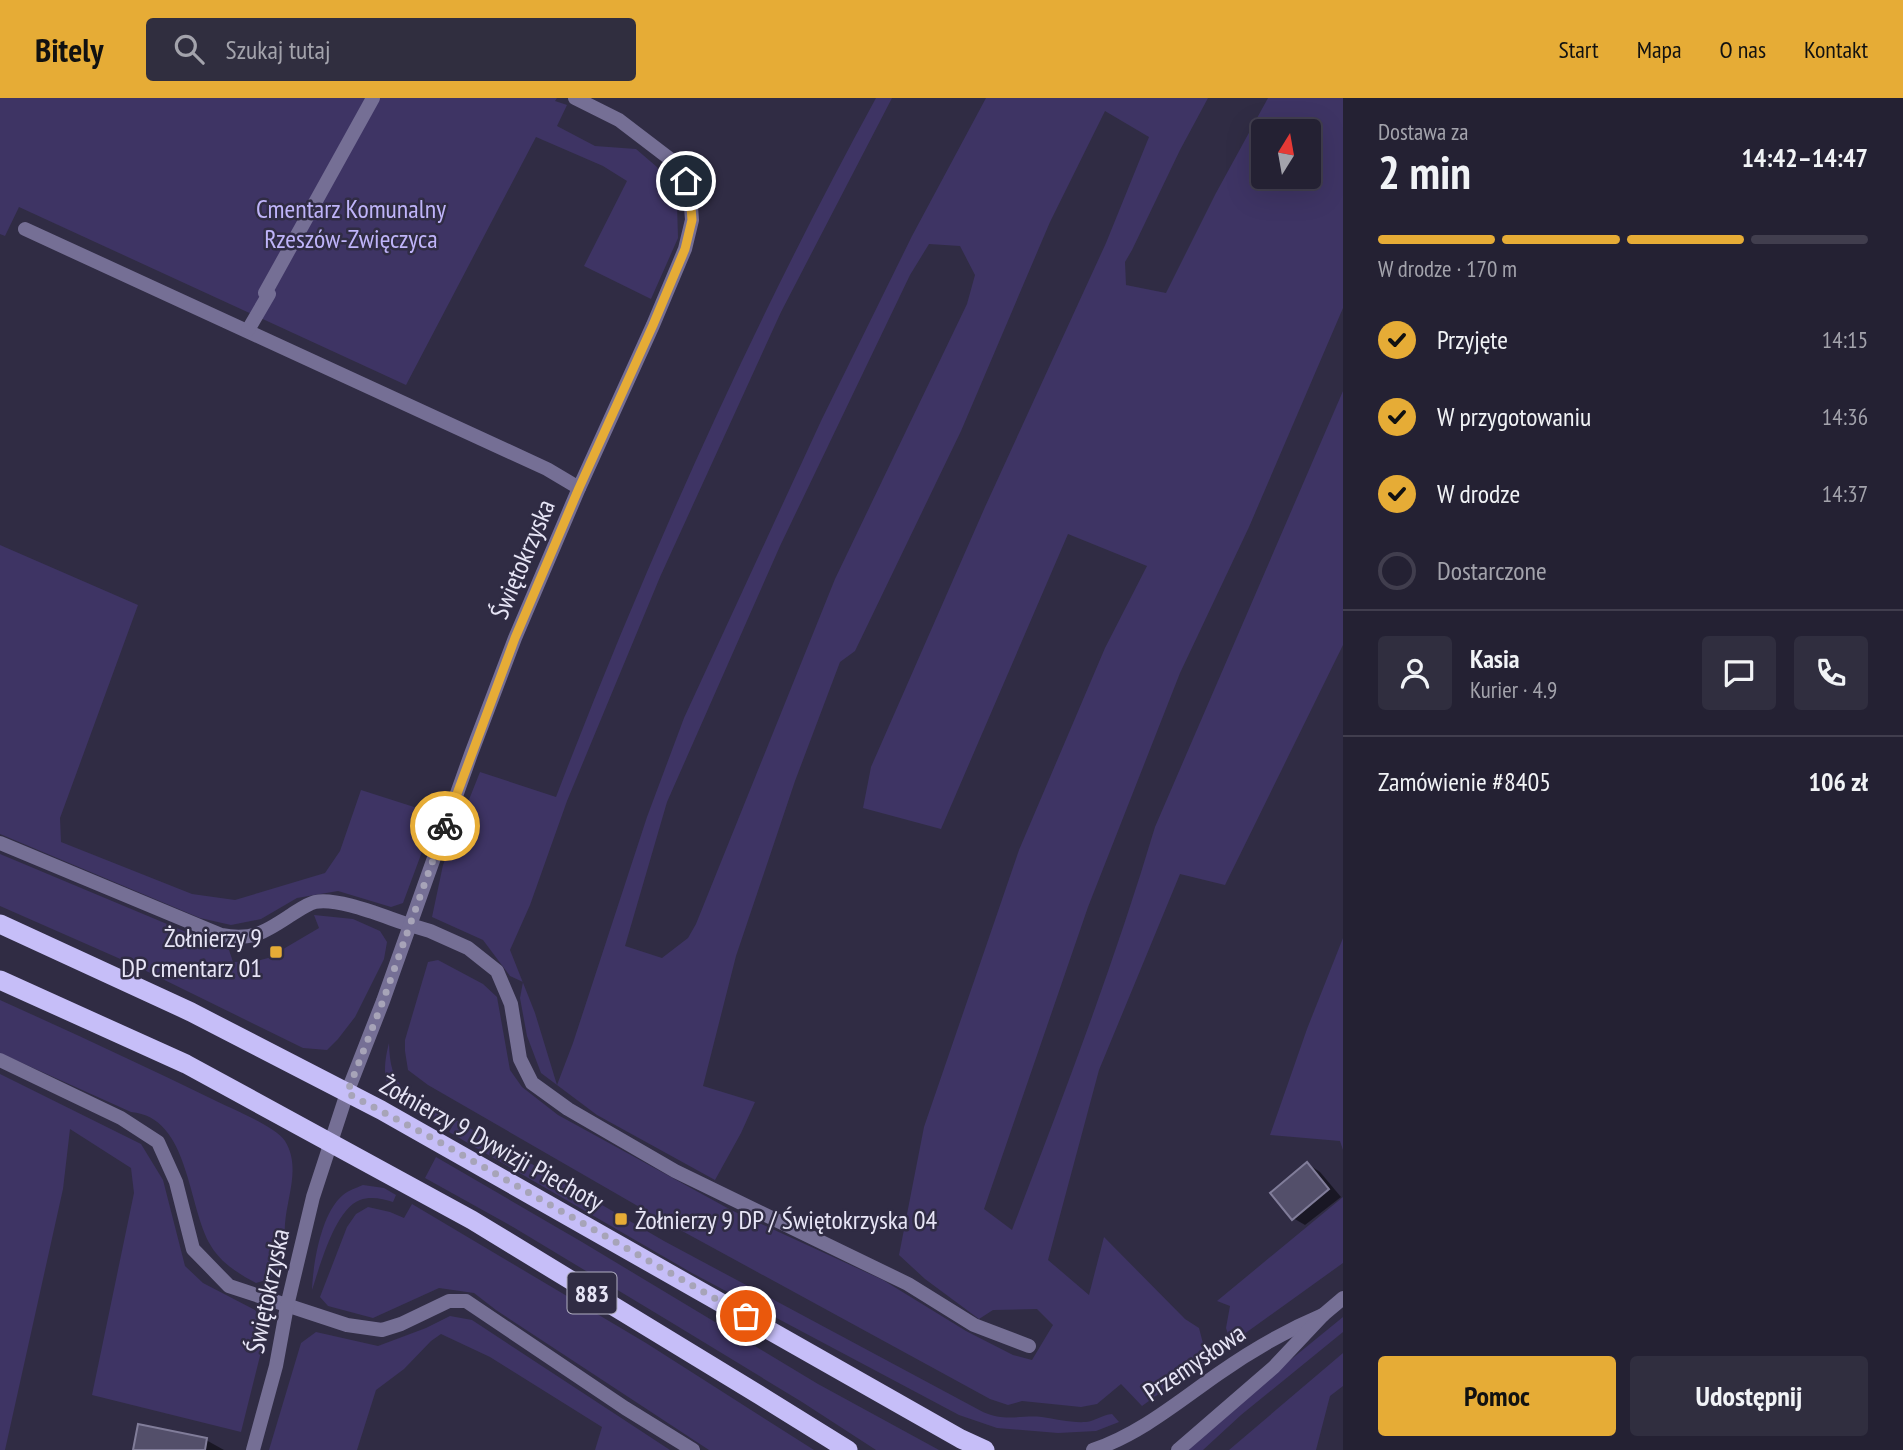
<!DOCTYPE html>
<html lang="pl">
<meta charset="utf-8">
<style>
:root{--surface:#242133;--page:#302e3f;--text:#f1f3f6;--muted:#a3a3ac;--line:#413e4e;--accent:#e6ac36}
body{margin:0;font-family:"PT Sans Narrow",sans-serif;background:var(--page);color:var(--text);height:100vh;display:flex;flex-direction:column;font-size:26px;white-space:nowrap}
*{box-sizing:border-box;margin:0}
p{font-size:23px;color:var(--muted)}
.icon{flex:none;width:38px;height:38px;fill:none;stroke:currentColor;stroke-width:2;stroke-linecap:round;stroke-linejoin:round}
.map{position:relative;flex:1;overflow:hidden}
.drawer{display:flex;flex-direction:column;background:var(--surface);width:560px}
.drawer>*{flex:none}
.needle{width:46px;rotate:11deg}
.buttons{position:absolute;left:1251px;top:21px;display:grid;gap:14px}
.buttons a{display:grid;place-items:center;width:70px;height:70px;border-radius:7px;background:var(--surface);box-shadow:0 7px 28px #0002,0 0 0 2px var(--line);font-size:35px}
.pin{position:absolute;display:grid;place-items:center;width:60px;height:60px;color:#fff;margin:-30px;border:4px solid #fff;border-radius:50%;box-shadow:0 2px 7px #0007}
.courier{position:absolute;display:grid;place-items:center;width:70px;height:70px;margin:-35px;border:5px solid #e6ac36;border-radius:50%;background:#fff;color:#222;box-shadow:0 2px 9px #0007}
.summary em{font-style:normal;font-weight:800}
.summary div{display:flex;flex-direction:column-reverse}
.summary{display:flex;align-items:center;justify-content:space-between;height:119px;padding:0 35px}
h1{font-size:46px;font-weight:800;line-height:52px}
.bar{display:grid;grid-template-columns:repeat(4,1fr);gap:10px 7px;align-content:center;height:84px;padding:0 35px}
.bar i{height:9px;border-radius:5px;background:var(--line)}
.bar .on{background:var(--accent)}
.bar p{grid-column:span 4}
.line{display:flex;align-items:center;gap:18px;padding:0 35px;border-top:2px solid var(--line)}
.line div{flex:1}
.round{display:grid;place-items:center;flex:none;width:74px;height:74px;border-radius:7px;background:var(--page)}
ol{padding:0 35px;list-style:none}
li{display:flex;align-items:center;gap:21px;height:77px}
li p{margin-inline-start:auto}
li .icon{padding:7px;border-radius:50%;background:var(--accent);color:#111;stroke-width:4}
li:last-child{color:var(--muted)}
li i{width:38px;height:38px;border:4px solid var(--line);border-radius:50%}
.primary-button{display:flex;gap:14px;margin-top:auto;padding:14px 35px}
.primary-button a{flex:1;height:80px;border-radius:7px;background:var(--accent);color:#111;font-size:28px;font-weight:800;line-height:80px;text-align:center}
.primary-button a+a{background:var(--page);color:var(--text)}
header{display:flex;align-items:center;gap:42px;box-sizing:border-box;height:98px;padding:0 35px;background:var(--accent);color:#111}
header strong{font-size:33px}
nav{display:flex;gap:38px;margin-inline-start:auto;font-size:24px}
.search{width:490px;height:63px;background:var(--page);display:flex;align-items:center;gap:18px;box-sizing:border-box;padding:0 24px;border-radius:7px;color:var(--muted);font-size:26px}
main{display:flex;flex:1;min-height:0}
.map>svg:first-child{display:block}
.green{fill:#3e3464;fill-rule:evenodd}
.shadow{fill:#0007}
.building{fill:#534f6a;stroke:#817d9a;stroke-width:2}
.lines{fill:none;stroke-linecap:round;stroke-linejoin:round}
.service{stroke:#756f95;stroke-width:14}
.pedestrian{stroke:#756f95;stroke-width:14}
.minor{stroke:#756f95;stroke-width:14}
.tertiary{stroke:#756f95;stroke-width:14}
.trunk{stroke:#c6bef8;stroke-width:19}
.done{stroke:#a7a4b8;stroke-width:7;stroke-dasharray:0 12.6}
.route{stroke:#e6ac36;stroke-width:9}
.poi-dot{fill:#e6ac36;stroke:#302c44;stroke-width:2.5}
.labels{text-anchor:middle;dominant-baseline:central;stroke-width:5;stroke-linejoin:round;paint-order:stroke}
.shield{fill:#302c44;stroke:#b0aec1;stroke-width:2}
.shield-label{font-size:24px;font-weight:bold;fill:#e7e5f6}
.park-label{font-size:26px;fill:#bfb4f9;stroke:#302c44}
.street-label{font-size:26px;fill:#e7e5f6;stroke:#302c44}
.poi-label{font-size:26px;fill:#e7e5f6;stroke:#302c44;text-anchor:end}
</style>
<header>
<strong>Bitely</strong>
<div class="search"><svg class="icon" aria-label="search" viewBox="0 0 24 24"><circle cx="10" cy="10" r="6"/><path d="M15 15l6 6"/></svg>Szukaj tutaj</div>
<nav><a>Start</a><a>Mapa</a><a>O nas</a><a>Kontakt</a></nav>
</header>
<main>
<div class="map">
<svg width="1343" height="1352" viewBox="0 0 1343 1352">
<rect width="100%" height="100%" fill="#302c44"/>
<g class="green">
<polygon points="0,0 557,0 555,3 567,7 557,28 595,48 636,51 657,69 677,106 678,140 651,201 584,168 627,83 603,68 536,39 406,287 19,109 5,138 0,136"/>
<path d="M876,0H892L781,214L660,479L567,703L530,807L510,852L535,915L557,987L573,945L647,719L684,620L821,323L912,138L986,0H1208L1180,52L1132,152L1125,164L1126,187L1166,195L1216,95L1268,0H1343V210L1249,429L1180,575L1088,809L984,1111L1012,1132C1063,999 1114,866 1155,729L1343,293V547L1225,787L1180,776L1099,972L1048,1162L1089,1197L1104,1139L1185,1221L1199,1230L1207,1261L1142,1308L1121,1286L1097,1306L1081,1309L1022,1303L1008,1307L990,1301L662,1122L428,987L408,972L405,953V942L428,864L438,862L483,886L497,899L510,972L522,989L558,1017L731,1112L883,1182L966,1233L1013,1257L1032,1262L1053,1227L1037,1211L993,1212L979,1221L925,1181L899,1157L924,1029L1019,752L1105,550L1147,468L1068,436L941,731L863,710L871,669L985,409L1106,145L1149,39L1105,13L1050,124L961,333L855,553L840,564L795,683L736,858L703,988L755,1004L741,1035L715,1082L597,1017L541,975L527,938L520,900L523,884L510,878L483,842L432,819L443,767L480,674L556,699C648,459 753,225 876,0ZM1309,33V79H1264V33ZM929,146L960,148L975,177L967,206L835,481L696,826L688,840L662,860L625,848L667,704L780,448L910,177Z"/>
<polygon points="0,447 138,507 60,720 61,744 192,796 235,802 325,775 340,753 361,692 436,716 403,805 391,809 338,793 297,800 261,821 231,827 200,820 0,736"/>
<polygon points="0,756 229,852 233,864 257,863 268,860 319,830 314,817 353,821 380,833 387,844 384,861 355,919 338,941 327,952 303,950 134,867 0,808"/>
<polygon points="1343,840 1343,1052 1340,1043 1270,1037 1307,931"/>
<path d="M0,902C71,934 142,967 212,1001C230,1010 275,1028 285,1043C301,1069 287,1098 285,1126C283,1156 291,1176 256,1185C239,1176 221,1165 211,1148C187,1108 190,1019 131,1014L0,955Z"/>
<path d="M389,945C390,990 405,993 441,1013L434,1025C396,1004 376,994 389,945Z"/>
<polygon points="0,976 141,1046 163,1082 185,1168 203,1185 255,1212 267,1230 241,1334 92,1297 134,1095 131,1070 70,1031 63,1091 5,1352 0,1352"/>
<path d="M456,1022L664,1143L983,1314C1006,1324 1019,1317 1042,1319C1056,1321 1071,1325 1086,1324C1095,1323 1102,1317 1112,1316L1119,1324L1096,1333L1058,1335L997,1330L959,1317L692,1175L449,1034Z"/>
<polygon points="436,1059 582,1144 818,1286 939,1352 876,1352 802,1304 664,1220 513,1129 425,1080"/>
<path d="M363,1087L384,1090L396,1097L393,1104C383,1101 371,1098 360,1102C335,1111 320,1168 312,1192C313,1166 321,1115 343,1097C349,1092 356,1090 363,1087Z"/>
<polygon points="1343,1099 1343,1165 1240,1239 1229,1239 1226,1230 1230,1208 1217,1203"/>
<polygon points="412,1106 646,1245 814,1352 709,1352 496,1212 474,1195 439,1190 373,1220 328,1208 320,1199 347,1129 356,1116 368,1109 390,1114 404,1120"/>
<polygon points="450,1218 472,1222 670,1352 595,1352 602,1329 490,1259 441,1236 431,1243 404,1271 376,1292 357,1352 269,1352 301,1245 316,1234 378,1248 426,1230"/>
<polygon points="1343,1219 1343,1234 1241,1317 1203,1352 1186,1352 1245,1299"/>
<polygon points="1343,1255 1343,1288 1330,1298 1316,1352 1229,1352"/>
</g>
<g class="shadow">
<polygon points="1308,1066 1320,1074 1341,1099 1305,1127 1293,1120"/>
<polygon points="206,1342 224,1352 135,1352"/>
</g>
<g class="building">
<polygon points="1307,1064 1329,1091 1292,1122 1270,1095"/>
<polygon points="138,1326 207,1340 205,1352 133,1352"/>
</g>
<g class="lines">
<g class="service">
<polyline points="25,131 547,371 579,390"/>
<polyline points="410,827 430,833 468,850 497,873 511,906 520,961 532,985 568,1011 675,1073 908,1186 974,1227 1029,1248"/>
</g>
<polyline class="pedestrian" points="248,232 269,196 265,195 373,0"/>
<g class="minor">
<path d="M0,745L221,837C253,843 265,834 291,817C299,812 307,806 315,804C339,799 387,820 410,827"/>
<polyline points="0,962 121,1020 158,1044 176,1084 193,1151 229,1188 347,1227 382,1232 401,1226 449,1203 466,1203 625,1310 693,1352"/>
<polyline points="253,1352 276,1268 287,1208 313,1099 347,995 383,903 471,656 515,540 579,390 653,227 685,151 692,122 690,96 686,83 674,64 619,22 575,0"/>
</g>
<g class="tertiary">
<path d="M1093,1352C1140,1336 1178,1304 1218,1276C1252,1252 1285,1233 1323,1217"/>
<polyline points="1178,1352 1274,1269 1323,1217 1343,1200"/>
</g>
<g class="trunk">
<polyline points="0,826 191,914 381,1012 961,1341 985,1352"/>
<polyline points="0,882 186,966 472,1122 761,1298 848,1352"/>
</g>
</g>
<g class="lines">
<polyline class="done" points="445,728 383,903 347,995 436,1042 746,1218"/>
<polyline class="route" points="445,728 515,540 579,390 653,227 685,151 692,122 690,96 686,83"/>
</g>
<g class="poi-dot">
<rect x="269" y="847" width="14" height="14" rx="3.5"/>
<rect x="614" y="1114" width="14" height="14" rx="3.5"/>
</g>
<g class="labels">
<rect class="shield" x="567.5" y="1174.5" width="49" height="41" rx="5"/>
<g class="shield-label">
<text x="592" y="1195">883</text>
</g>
<g class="park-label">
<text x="351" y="110">Cmentarz Komunalny<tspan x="351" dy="30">Rzeszów-Zwięczyca</tspan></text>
</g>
<g class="street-label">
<text transform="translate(522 461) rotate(-67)">Świętokrzyska</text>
<text transform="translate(492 1045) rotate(29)">Żołnierzy 9 Dywizji Piechoty</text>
<text transform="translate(267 1193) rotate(-78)">Świętokrzyska</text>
<text transform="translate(1194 1264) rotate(-34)">Przemysłowa</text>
</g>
<g class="poi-label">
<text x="262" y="839">Żołnierzy 9<tspan x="262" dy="30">DP cmentarz 01</tspan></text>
<text x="635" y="1121" text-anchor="start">Żołnierzy 9 DP / Świętokrzyska 04</text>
</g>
</g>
</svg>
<div class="buttons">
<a><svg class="needle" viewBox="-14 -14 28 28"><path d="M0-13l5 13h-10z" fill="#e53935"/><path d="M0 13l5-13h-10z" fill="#a3a3ac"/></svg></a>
</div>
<div class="pin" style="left:746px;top:1218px;background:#ea580c"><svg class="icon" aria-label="bag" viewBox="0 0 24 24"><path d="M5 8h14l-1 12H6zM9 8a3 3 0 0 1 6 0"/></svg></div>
<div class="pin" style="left:686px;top:83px;background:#1f2937"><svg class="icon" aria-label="home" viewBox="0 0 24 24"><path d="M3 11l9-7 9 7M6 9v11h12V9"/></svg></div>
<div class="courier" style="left:445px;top:728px"><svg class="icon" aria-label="bike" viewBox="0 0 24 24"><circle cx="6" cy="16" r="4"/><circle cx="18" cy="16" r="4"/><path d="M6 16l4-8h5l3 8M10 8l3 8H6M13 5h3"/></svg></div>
</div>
<section class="drawer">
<div class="summary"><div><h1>2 min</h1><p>Dostawa za</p></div><em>14:42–14:47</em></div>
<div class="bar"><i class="on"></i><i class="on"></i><i class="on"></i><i></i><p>W drodze · 170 m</p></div>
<ol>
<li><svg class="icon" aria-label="check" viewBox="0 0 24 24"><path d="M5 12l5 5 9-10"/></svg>Przyjęte<p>14:15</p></li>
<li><svg class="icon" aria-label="check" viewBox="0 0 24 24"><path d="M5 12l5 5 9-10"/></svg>W przygotowaniu<p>14:36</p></li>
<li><svg class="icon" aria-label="check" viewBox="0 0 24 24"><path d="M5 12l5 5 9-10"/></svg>W drodze<p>14:37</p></li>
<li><i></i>Dostarczone</li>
</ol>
<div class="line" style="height:126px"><a class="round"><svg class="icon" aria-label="person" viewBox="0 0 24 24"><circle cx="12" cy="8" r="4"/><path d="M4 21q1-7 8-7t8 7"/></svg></a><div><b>Kasia</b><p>Kurier · 4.9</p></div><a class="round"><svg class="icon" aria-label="chat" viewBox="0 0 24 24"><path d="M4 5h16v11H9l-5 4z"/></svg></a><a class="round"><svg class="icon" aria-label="phone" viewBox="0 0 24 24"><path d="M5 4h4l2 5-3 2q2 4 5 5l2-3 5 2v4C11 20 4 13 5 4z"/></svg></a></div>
<div class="line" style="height:91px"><div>Zamówienie #8405</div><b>106 zł</b></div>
<div class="primary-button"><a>Pomoc</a><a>Udostępnij</a></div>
</section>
</main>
